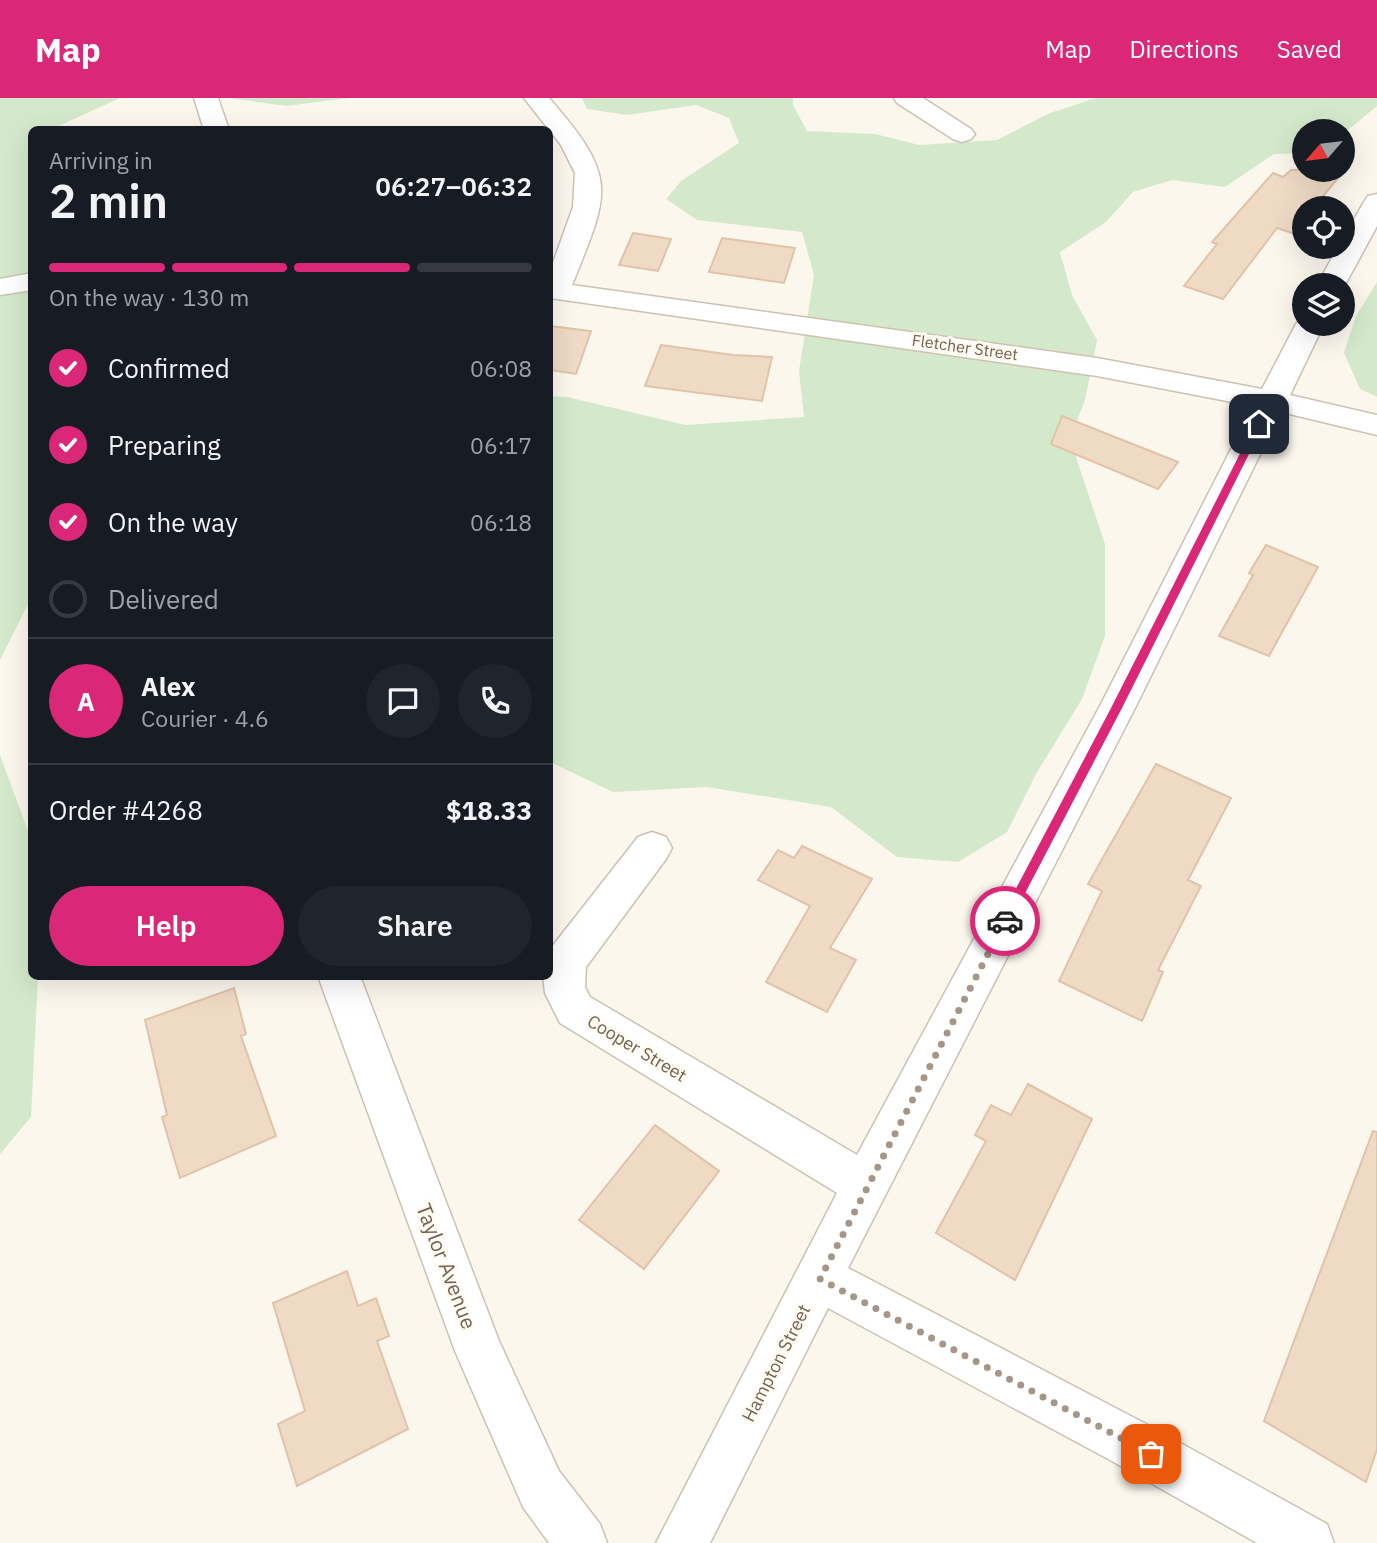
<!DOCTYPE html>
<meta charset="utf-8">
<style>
:root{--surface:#171b24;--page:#20242c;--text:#f1f3f6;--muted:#9ea1a6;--line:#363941;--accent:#db2777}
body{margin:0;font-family:"IBM Plex Sans",sans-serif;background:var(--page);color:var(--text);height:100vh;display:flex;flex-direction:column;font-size:26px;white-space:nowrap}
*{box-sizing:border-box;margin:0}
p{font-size:23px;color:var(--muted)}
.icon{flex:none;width:38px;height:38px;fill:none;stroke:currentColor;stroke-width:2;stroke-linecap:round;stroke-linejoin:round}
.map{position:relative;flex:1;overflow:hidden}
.details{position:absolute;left:28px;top:28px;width:525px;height:854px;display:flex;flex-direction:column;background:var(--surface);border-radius:10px;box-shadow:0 7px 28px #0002}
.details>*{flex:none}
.needle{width:46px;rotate:242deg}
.controls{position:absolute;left:1292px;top:21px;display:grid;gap:14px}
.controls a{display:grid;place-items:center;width:63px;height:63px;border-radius:50%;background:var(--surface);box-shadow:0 7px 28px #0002;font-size:35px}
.pin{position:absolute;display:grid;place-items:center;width:60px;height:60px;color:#fff;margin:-30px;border-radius:14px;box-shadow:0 4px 10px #0006}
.courier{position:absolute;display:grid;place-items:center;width:70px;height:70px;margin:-35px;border:5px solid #db2777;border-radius:50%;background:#fff;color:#222;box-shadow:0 2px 9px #0007}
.head em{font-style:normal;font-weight:600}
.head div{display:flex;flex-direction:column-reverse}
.head{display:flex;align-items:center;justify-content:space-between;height:119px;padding:0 21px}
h1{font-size:46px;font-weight:600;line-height:52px}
.bar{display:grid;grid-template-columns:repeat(4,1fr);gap:10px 7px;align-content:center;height:84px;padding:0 21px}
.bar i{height:9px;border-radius:5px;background:var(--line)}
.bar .selected{background:var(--accent)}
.bar p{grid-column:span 4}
.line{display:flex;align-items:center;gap:18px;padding:0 21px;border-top:2px solid var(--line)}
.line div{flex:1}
.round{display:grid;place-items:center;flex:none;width:74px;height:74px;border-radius:37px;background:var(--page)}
ol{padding:0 21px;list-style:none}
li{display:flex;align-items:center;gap:21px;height:77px}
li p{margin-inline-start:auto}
li .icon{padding:7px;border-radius:50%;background:var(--accent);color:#fff;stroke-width:4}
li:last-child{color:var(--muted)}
li i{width:38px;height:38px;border:4px solid var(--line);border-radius:50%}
.button{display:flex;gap:14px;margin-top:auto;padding:14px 21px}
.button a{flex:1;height:80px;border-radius:42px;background:var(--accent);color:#fff;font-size:28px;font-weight:600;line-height:80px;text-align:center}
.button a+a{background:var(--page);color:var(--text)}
header{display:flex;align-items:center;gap:42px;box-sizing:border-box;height:98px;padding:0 35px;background:var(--accent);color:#fff}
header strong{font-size:33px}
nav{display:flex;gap:38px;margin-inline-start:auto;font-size:24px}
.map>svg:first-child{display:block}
.green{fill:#d4e9cb}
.building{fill:#efdac6;stroke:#e0c3a8;stroke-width:2}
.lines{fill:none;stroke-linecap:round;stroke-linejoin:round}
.minor-casing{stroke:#cdc1b2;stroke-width:3}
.minor{fill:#fff;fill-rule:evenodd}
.route{fill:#db2777}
.done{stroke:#a59687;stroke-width:7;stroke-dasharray:0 12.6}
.labels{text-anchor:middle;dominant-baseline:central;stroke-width:6;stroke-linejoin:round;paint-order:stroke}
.far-street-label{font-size:16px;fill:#766150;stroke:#fefbf3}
.street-label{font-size:18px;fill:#766150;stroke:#fefbf3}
.near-street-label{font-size:21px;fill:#766150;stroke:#fefbf3}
</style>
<header>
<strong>Map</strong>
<nav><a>Map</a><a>Directions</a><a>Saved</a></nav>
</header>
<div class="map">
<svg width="1377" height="1445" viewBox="0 0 1377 1445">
<rect width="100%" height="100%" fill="#fbf7ed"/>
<g class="green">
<polygon points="0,0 120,0 52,31 32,32 31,500 0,562"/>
<polygon points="230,0 349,0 286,8"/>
<polygon points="582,0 793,0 793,7 807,33 875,36 919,47 997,42 1050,15 1096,0 1377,0 1377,8 1342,37 1342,33 1304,33 1304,55 1274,56 1225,89 1172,82 1133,94 1106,124 1060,154 1072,197 1097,242 1085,302 1070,341 1105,446 1105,538 1082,601 1036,676 1007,734 958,764 897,759 831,709 707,689 613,694 550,664 550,298 567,299 686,327 804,319 799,273 814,177 802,134 697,122 666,101 681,83 739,45 729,20 696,7 627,17 587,11"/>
<polygon points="1377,184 1377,299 1360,291 1344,255 1356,218"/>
<polygon points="0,657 31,741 32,878 38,879 31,1019 0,1056"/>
</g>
<g class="building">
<polygon points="1291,72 1345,72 1313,110 1304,110 1304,139 1277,130 1223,201 1184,188 1217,146 1212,144 1273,75 1283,79"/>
<polygon points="633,135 671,141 658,173 619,167"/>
<polygon points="722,140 795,150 784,185 709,174"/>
<polygon points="550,228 591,233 576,276 550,272"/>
<polygon points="661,247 733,257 772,259 762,303 645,288"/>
<polygon points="1062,318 1178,364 1158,391 1051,346"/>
<polygon points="1266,447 1318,469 1269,558 1219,538 1253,477 1249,475"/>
<polygon points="1156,666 1231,700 1188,782 1201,788 1158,872 1163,874 1142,923 1059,883 1102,793 1088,786"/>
<polygon points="802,748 872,781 830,850 856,862 827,914 766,884 810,808 758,782 778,752 794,760"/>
<polygon points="234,890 246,936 241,938 276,1038 180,1080 162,1019 167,1017 145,922"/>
<polygon points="1028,986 1092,1021 1015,1182 936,1135 986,1043 975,1037 991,1007 1011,1017"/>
<polygon points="655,1027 719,1073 644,1171 579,1122"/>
<polygon points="1373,1033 1377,1034 1377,1351 1366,1384 1264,1323"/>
<polygon points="347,1173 358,1208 376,1200 389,1238 377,1243 408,1331 297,1388 278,1326 305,1313 273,1205"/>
</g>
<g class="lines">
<g class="minor-casing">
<g id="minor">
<polygon points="194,0 218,0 229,32 204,32"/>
<path d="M524,0H549C619,80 610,93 572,187L1097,260L1262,291L1296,226L1304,219V226H1324L1290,297L1377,317V337L1281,314L1135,610L848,1170L1146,1326L1327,1426L1334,1445H1257L1110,1362L828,1210L710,1445H656L837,1095L560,925L545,895L543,878H550L551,850L638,739L652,734L666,739L672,750L666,761L586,869L585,889L590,899L857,1057L1100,608L1253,308L1097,278L550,200V173L573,109L575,75L561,47Z"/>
<polygon points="894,0 923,0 971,31 975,36 971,41 962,44 953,41 897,5"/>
<polygon points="1377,96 1377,128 1345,187 1342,191 1342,187 1317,187 1338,149 1342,149 1342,142 1364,104 1368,98"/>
<polygon points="32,175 32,192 0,197 0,181"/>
<polygon points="318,878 360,878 499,1243 559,1373 600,1426 607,1445 549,1445 523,1409 455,1253"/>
</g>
</g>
<use href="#minor" class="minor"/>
</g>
<polygon class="route" points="1259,323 1264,326 1122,610 1009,826 1001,826 1001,819 1111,610 1255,326"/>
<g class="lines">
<polyline class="done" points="1005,823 820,1181 1151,1356"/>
</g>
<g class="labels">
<g class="far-street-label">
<text transform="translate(965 249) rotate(8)">Fletcher Street</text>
</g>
<g class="street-label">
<text transform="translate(637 950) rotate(31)">Cooper Street</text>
<text transform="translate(776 1265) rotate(-63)">Hampton Street</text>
</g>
<g class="near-street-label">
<text transform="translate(447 1168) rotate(69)">Taylor Avenue</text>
</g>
</g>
</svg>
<div class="controls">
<a><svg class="needle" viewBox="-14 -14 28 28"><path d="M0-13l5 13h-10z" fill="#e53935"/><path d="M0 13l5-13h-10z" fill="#9ea1a6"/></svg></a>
<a><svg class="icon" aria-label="locate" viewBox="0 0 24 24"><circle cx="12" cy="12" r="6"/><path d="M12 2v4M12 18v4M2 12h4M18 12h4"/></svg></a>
<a><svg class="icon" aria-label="layers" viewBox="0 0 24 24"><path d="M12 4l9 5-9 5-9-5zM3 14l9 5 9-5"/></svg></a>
</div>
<div class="pin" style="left:1151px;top:1356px;background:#ea580c"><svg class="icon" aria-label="bag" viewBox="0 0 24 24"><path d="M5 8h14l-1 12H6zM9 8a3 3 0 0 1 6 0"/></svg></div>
<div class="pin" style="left:1259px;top:326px;background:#1f2937"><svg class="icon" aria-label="home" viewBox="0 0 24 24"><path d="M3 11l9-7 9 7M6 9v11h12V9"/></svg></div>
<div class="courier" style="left:1005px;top:823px"><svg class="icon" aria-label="car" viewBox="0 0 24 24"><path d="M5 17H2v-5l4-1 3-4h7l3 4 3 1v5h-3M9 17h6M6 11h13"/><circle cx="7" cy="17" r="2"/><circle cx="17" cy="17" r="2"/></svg></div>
<section class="details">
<div class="head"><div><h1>2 min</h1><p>Arriving in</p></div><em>06:27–06:32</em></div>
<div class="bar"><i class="selected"></i><i class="selected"></i><i class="selected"></i><i></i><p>On the way · 130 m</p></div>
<ol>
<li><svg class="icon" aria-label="check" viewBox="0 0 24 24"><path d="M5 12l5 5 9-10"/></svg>Confirmed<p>06:08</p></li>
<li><svg class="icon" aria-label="check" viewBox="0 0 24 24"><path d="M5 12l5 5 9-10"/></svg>Preparing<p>06:17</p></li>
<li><svg class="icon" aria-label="check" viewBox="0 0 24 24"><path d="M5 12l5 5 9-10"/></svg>On the way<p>06:18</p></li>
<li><i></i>Delivered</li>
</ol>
<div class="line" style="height:126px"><b class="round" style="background:var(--accent);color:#fff">A</b><div><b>Alex</b><p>Courier · 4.6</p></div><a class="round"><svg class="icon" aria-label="chat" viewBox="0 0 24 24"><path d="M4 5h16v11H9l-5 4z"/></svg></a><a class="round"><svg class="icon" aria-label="phone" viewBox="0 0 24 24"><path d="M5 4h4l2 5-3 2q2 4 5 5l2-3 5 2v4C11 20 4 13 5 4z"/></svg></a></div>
<div class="line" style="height:91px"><div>Order #4268</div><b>$18.33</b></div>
<div class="button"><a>Help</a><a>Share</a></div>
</section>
</div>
